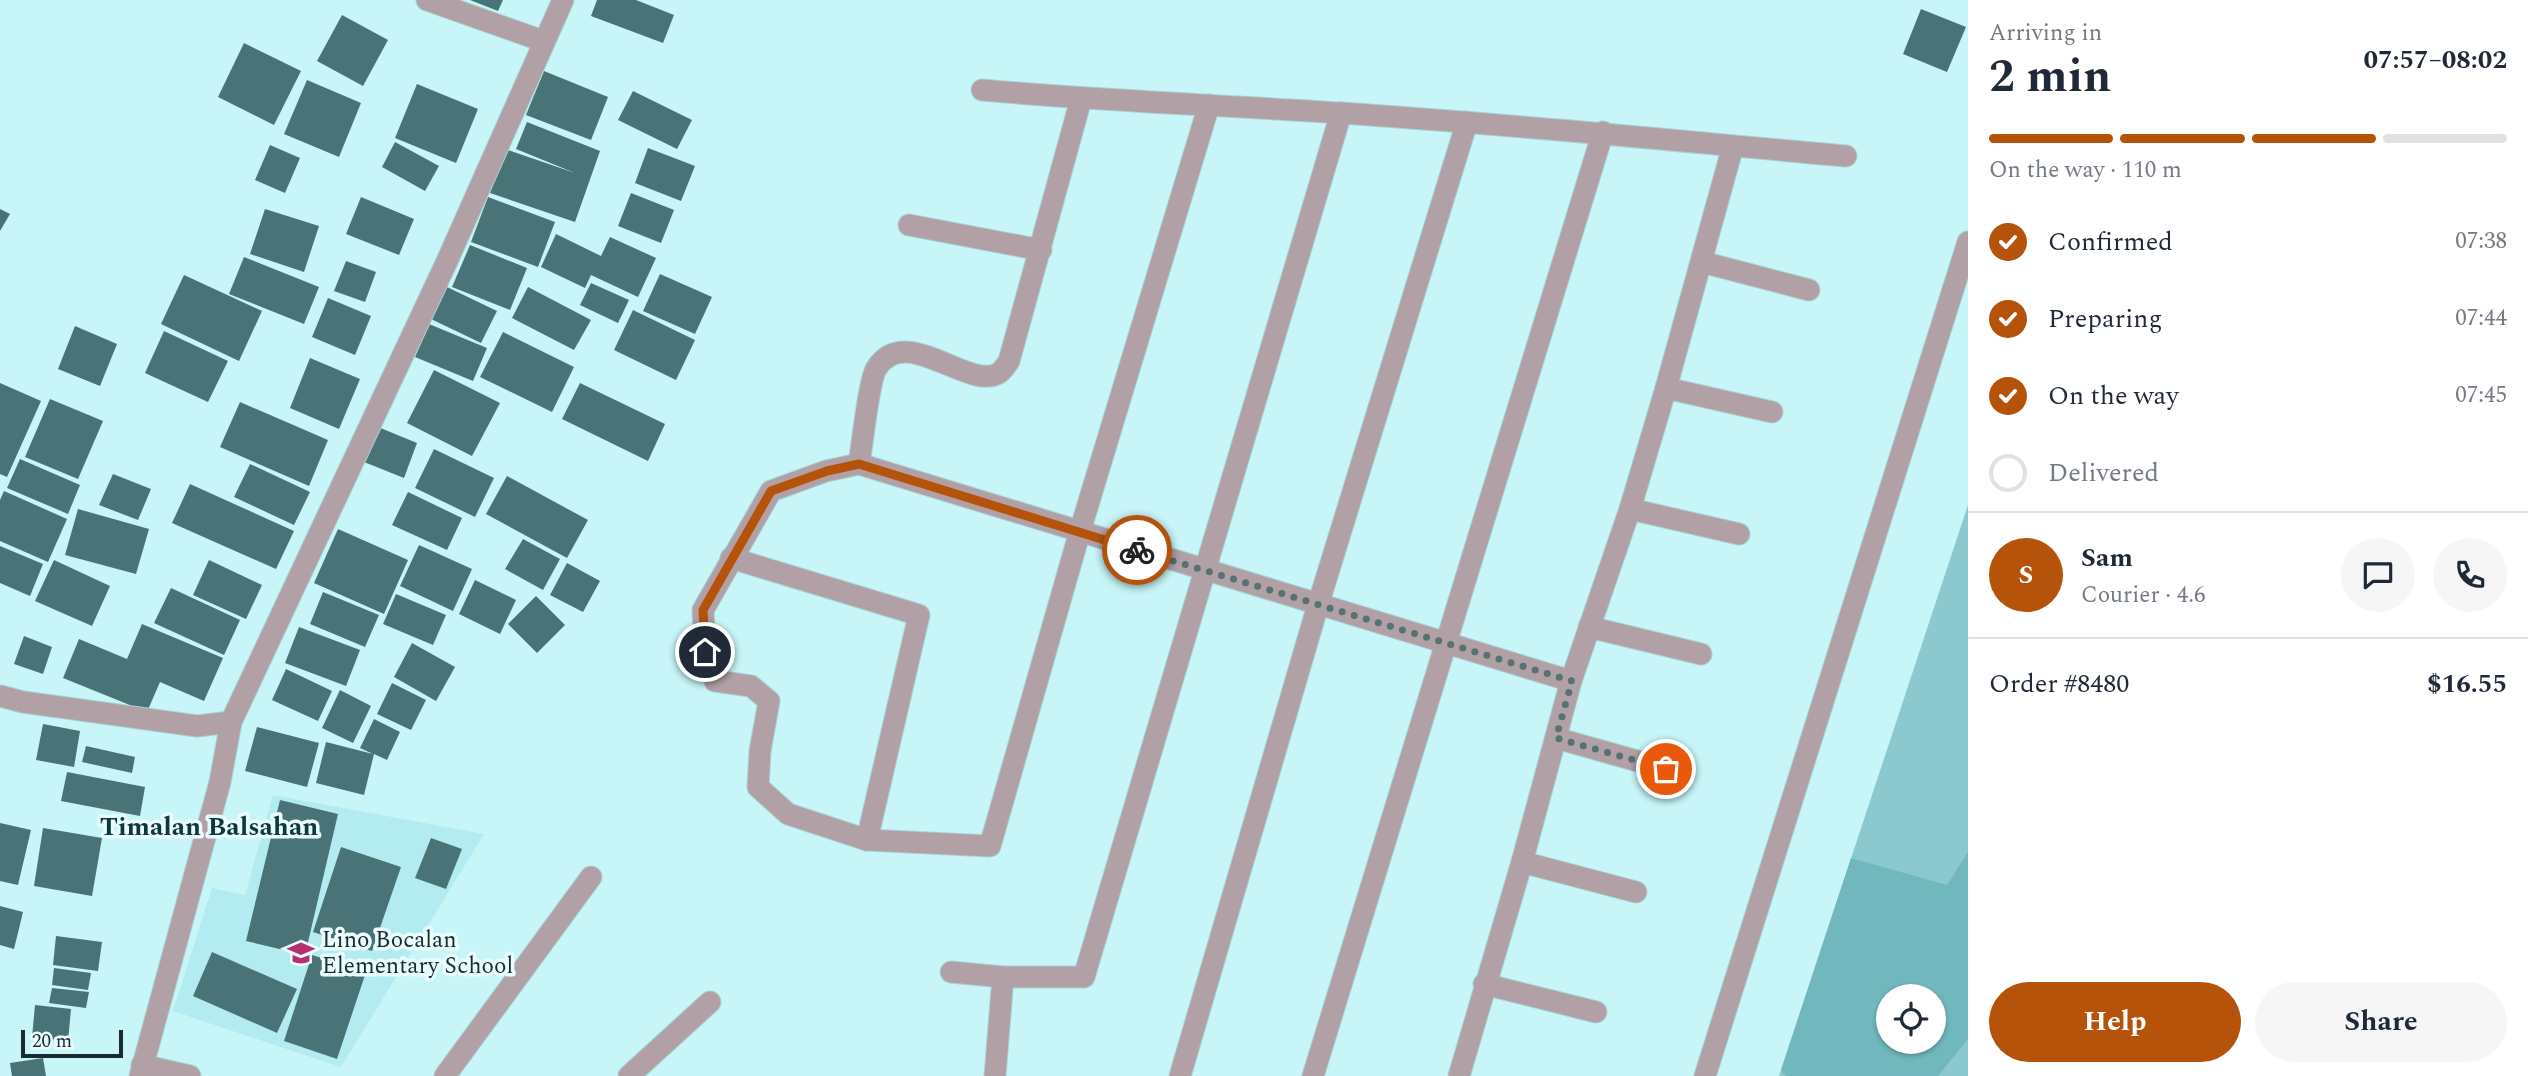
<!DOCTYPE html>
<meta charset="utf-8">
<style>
:root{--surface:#fff;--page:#f6f6f7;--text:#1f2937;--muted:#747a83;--line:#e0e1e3;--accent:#b45309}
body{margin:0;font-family:Spectral,serif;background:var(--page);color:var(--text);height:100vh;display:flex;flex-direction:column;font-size:26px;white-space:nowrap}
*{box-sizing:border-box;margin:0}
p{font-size:23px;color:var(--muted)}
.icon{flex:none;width:38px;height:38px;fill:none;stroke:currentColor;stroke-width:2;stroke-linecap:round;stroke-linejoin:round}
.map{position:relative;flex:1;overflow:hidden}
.details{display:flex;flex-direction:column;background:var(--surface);width:560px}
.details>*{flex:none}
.buttons{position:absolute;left:1876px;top:984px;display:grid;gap:14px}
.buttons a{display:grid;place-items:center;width:70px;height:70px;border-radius:50%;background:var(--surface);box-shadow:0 2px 5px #0004;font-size:35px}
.scale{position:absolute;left:21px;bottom:18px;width:102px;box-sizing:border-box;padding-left:7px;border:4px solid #192b2c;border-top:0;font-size:19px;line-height:24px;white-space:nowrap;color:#192b2c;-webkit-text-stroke:5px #eafcfd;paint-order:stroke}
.pin{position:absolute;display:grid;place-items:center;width:60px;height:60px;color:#fff;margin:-30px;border:4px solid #fff;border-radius:50%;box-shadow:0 2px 7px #0007}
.courier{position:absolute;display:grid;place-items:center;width:70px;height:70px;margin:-35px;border:5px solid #b45309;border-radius:50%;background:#fff;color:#222;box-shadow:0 2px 9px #0007}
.head em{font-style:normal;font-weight:700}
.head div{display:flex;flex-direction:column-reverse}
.head{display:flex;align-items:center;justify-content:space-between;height:119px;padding:0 21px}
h1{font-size:46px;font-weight:700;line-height:52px}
.bar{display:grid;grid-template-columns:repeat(4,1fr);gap:10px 7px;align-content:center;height:84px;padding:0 21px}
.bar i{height:9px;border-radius:5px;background:var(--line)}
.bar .on{background:var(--accent)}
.bar p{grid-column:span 4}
.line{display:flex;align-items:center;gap:18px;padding:0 21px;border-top:2px solid var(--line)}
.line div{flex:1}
.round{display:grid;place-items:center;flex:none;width:74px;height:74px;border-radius:37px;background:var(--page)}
ol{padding:0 21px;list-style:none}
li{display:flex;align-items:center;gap:21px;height:77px}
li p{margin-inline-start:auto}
li .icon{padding:7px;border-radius:50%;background:var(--accent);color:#fff;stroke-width:4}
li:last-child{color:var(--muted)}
li i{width:38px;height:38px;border:4px solid var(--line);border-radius:50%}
.button{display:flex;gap:14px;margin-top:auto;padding:14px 21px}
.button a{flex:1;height:80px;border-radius:42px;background:var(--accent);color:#fff;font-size:28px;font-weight:700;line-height:80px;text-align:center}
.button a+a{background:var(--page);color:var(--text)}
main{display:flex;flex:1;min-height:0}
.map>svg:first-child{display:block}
.built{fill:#b3ecf0}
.green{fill:#8cc9ce;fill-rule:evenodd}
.forest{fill:#70b8bd;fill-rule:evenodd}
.building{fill:#497377}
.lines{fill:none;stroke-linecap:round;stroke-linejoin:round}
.minor-casing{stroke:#a8d1d3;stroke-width:23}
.minor{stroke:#b1a0a6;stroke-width:21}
.done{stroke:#567273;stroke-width:7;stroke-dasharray:0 12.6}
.route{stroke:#b45309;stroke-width:9}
.labels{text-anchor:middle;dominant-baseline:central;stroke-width:7;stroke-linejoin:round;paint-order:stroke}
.poi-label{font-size:23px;fill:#192b2c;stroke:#eafcfd;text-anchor:start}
.quarter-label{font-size:26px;font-weight:bold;fill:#0b383c;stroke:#eafcfd}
</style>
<main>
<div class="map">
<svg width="1968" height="1076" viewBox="0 0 1968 1076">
<rect width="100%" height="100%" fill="#c7f5f8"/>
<polygon class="built" points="273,795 484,834 341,1067 173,1011 212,888 245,895"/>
<path class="green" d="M1968,505V1076H1779L1781,1070ZM1888,996H1934V1041H1888Z"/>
<path class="forest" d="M1968,852V1039L1938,1076H1786L1781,1070L1851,858L1947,885ZM1888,996H1934V1041H1888Z"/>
<g class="building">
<polygon points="470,0 503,0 498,11"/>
<polygon points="597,0 636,0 674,15 663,43 591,16"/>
<polygon points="1921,9 1966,27 1947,72 1903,54"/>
<polygon points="342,15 388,40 363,86 317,61"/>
<polygon points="244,43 301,71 274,125 218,97"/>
<polygon points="544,71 608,97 591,140 526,115"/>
<polygon points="307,80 361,103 339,157 284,134"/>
<polygon points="417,84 478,109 456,163 395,138"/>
<polygon points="633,91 692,120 677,149 618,120"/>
<polygon points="527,122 600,151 575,222 490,193 505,149 575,173 516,149"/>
<polygon points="395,142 439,166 425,191 382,167"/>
<polygon points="270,145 300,158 285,193 255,180"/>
<polygon points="648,148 695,166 681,201 635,183"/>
<polygon points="631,193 674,210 661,243 618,226"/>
<polygon points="361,197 414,219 399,255 346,234"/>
<polygon points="488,197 555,222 538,267 471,242"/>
<polygon points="0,209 10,214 0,231"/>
<polygon points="265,209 319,226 304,272 250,254"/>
<polygon points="556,234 601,256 610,237 656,258 638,297 591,275 585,288 541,267"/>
<polygon points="470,245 527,268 510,310 452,287"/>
<polygon points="244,257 319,287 304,324 229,294"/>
<polygon points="346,261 376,272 365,302 334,291"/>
<polygon points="660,274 712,297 695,334 643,311"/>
<polygon points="184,275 262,311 239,361 161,324"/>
<polygon points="591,283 629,300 618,323 580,305"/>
<polygon points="447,287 497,311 481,343 431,319"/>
<polygon points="528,287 591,320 574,350 512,318"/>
<polygon points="328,298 371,316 355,355 312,337"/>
<polygon points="633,310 695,340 676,380 614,350"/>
<polygon points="429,324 487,348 473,381 415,357"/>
<polygon points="75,326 117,344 100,386 58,369"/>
<polygon points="164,331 228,361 208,402 145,373"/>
<polygon points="503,332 574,367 552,412 480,377"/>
<polygon points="310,358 360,379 339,429 290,408"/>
<polygon points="434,370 500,403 472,456 407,423"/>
<polygon points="0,383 41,401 7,477 0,474"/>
<polygon points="580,383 665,424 648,461 562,419"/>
<polygon points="50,399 103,421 78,479 25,457"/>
<polygon points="240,402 328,440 309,486 220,447"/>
<polygon points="378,427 417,443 404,478 364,462"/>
<polygon points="434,449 494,478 475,517 415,488"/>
<polygon points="20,459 80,485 68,514 7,488"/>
<polygon points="250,464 310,492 294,525 234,497"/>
<polygon points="113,474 151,489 138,520 99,505"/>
<polygon points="507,476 588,520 567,558 486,514"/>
<polygon points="190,484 294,531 276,569 172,523"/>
<polygon points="4,491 67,519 48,562 0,541 0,500"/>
<polygon points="408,492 462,518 447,550 392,525"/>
<polygon points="78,509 149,529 136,574 65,555"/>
<polygon points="338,529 408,560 384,614 314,583"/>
<polygon points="523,539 560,559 543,590 505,569"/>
<polygon points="419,545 472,569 453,611 400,586"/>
<polygon points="0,546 43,564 30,596 0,583"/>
<polygon points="54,560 110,586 92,626 35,601"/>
<polygon points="209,560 262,585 246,619 193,595"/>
<polygon points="567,563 600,581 583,612 550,595"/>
<polygon points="475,580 516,600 500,634 459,614"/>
<polygon points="171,588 240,620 224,655 154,623"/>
<polygon points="323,592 379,615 365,647 310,624"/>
<polygon points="396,594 446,615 433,645 383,624"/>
<polygon points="536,596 565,625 537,653 508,624"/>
<polygon points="142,624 223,658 204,701 160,682 147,712 63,678 79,639 127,659"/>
<polygon points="299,627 360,650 346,686 285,663"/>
<polygon points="24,636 52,647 43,674 14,664"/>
<polygon points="412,643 455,667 436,701 394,677"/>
<polygon points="286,669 332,691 318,721 272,700"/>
<polygon points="392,683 426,700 411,730 377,714"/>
<polygon points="340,690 371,706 353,743 322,728"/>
<polygon points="374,719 400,732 387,760 374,754 364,795 316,783 326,742 373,754 360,748"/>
<polygon points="43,724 80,731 74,767 36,760"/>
<polygon points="257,727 319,743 307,787 245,771"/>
<polygon points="86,746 135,757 132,773 82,762"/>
<polygon points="67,772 145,787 140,816 61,801"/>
<polygon points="280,800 338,814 305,955 246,941"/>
<polygon points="0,823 31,830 18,885 0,881"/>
<polygon points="43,828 102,838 92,896 34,886"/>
<polygon points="431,838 462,849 446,889 415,878"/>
<polygon points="341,847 401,867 372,951 313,932"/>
<polygon points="0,906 23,912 14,949 0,945"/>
<polygon points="56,936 102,942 98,971 53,965"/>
<polygon points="212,952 297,989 277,1033 193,996"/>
<polygon points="312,955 366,972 337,1059 284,1041"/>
<polygon points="54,968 91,973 88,990 52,985"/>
<polygon points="52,988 89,992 86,1008 49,1003"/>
<polygon points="35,1005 71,1009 68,1041 32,1037"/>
<polygon points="43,1058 46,1076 12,1076 10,1063"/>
</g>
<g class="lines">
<g class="minor-casing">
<g id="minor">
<polyline points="427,0 543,41"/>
<path d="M982,90C1101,101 1221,105 1341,113C1510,124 1678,141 1846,156"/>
<path d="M1209,105L1080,531L990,846L867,840L788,814L758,787L760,751L769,701L751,686L715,681L705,652L703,610L771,491L826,471L859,464C1096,536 1333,610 1571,681"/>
<polyline points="909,225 1041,250"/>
<polyline points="1702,262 1809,290"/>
<polyline points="1666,388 1772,412"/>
<path d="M859,464C862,446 869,381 876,369C905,321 969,392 999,373C1003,370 1007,364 1009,361L1081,99"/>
<polyline points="1630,509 1739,534"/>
<polyline points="731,558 919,615 867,840"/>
<polyline points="1589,627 1701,654"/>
<polyline points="0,696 23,702 197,726 231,722"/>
<polyline points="1556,738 1666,769"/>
<polyline points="1522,862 1636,892"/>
<polyline points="951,972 1003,977 1084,977 1341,113"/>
<polyline points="1484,984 1596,1012"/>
<polyline points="142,1065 190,1076"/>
<polyline points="140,1076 220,782 231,722 448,259 563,0"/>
<polyline points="445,1076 591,877"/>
<polyline points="629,1076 710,1002"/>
<polyline points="995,1076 1003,977"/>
<polyline points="1180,1076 1318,605 1467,122"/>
<polyline points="1313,1076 1603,132"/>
<polyline points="1459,1076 1522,862 1571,681 1630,509 1666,388 1733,146"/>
<polyline points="1705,1076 1968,242"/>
</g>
</g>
<use href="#minor" class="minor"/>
</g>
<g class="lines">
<polyline class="done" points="1137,550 1572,681 1556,738 1666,769"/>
<polyline class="route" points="705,652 703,610 771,491 827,471 859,464 1137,550"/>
</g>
<defs>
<g id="school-bare" transform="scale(2.1)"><path d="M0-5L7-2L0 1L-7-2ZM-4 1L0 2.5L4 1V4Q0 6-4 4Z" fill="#b62f70" stroke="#eafcfd" stroke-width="2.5" paint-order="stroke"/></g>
</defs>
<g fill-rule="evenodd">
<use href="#school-bare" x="301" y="953"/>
</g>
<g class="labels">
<g class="poi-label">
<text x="322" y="940">Lino Bocalan<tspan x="322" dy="26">Elementary School</tspan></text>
</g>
<g class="quarter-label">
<text x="209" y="827">Timalan Balsahan</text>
</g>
</g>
</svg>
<div class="buttons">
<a><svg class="icon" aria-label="locate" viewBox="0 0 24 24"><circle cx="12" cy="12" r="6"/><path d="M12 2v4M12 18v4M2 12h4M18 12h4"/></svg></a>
</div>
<div class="scale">20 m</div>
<div class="pin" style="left:1666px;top:769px;background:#ea580c"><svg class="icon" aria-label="bag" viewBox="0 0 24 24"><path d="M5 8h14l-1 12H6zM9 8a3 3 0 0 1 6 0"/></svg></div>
<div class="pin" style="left:705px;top:652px;background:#1f2937"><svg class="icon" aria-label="home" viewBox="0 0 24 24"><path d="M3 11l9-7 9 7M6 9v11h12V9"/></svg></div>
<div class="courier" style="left:1137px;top:550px"><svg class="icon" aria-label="bike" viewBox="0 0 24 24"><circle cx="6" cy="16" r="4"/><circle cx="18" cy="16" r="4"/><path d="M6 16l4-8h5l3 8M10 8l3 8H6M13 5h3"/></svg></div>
</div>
<section class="details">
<div class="head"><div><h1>2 min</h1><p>Arriving in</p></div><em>07:57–08:02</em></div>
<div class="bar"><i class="on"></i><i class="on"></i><i class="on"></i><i></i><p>On the way · 110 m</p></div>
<ol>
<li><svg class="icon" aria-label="check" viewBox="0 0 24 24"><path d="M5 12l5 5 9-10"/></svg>Confirmed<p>07:38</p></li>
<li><svg class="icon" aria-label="check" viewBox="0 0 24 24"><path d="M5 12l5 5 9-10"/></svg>Preparing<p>07:44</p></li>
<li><svg class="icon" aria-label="check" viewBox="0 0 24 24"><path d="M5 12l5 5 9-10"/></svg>On the way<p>07:45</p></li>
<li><i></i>Delivered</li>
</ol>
<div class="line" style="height:126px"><b class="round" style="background:var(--accent);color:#fff">S</b><div><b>Sam</b><p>Courier · 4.6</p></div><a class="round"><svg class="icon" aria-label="chat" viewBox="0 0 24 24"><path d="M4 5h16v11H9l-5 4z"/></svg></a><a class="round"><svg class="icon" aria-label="phone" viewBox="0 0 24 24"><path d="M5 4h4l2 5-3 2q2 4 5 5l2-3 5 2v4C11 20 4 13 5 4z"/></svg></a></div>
<div class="line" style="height:91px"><div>Order #8480</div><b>$16.55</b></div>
<div class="button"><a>Help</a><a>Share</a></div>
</section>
</main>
